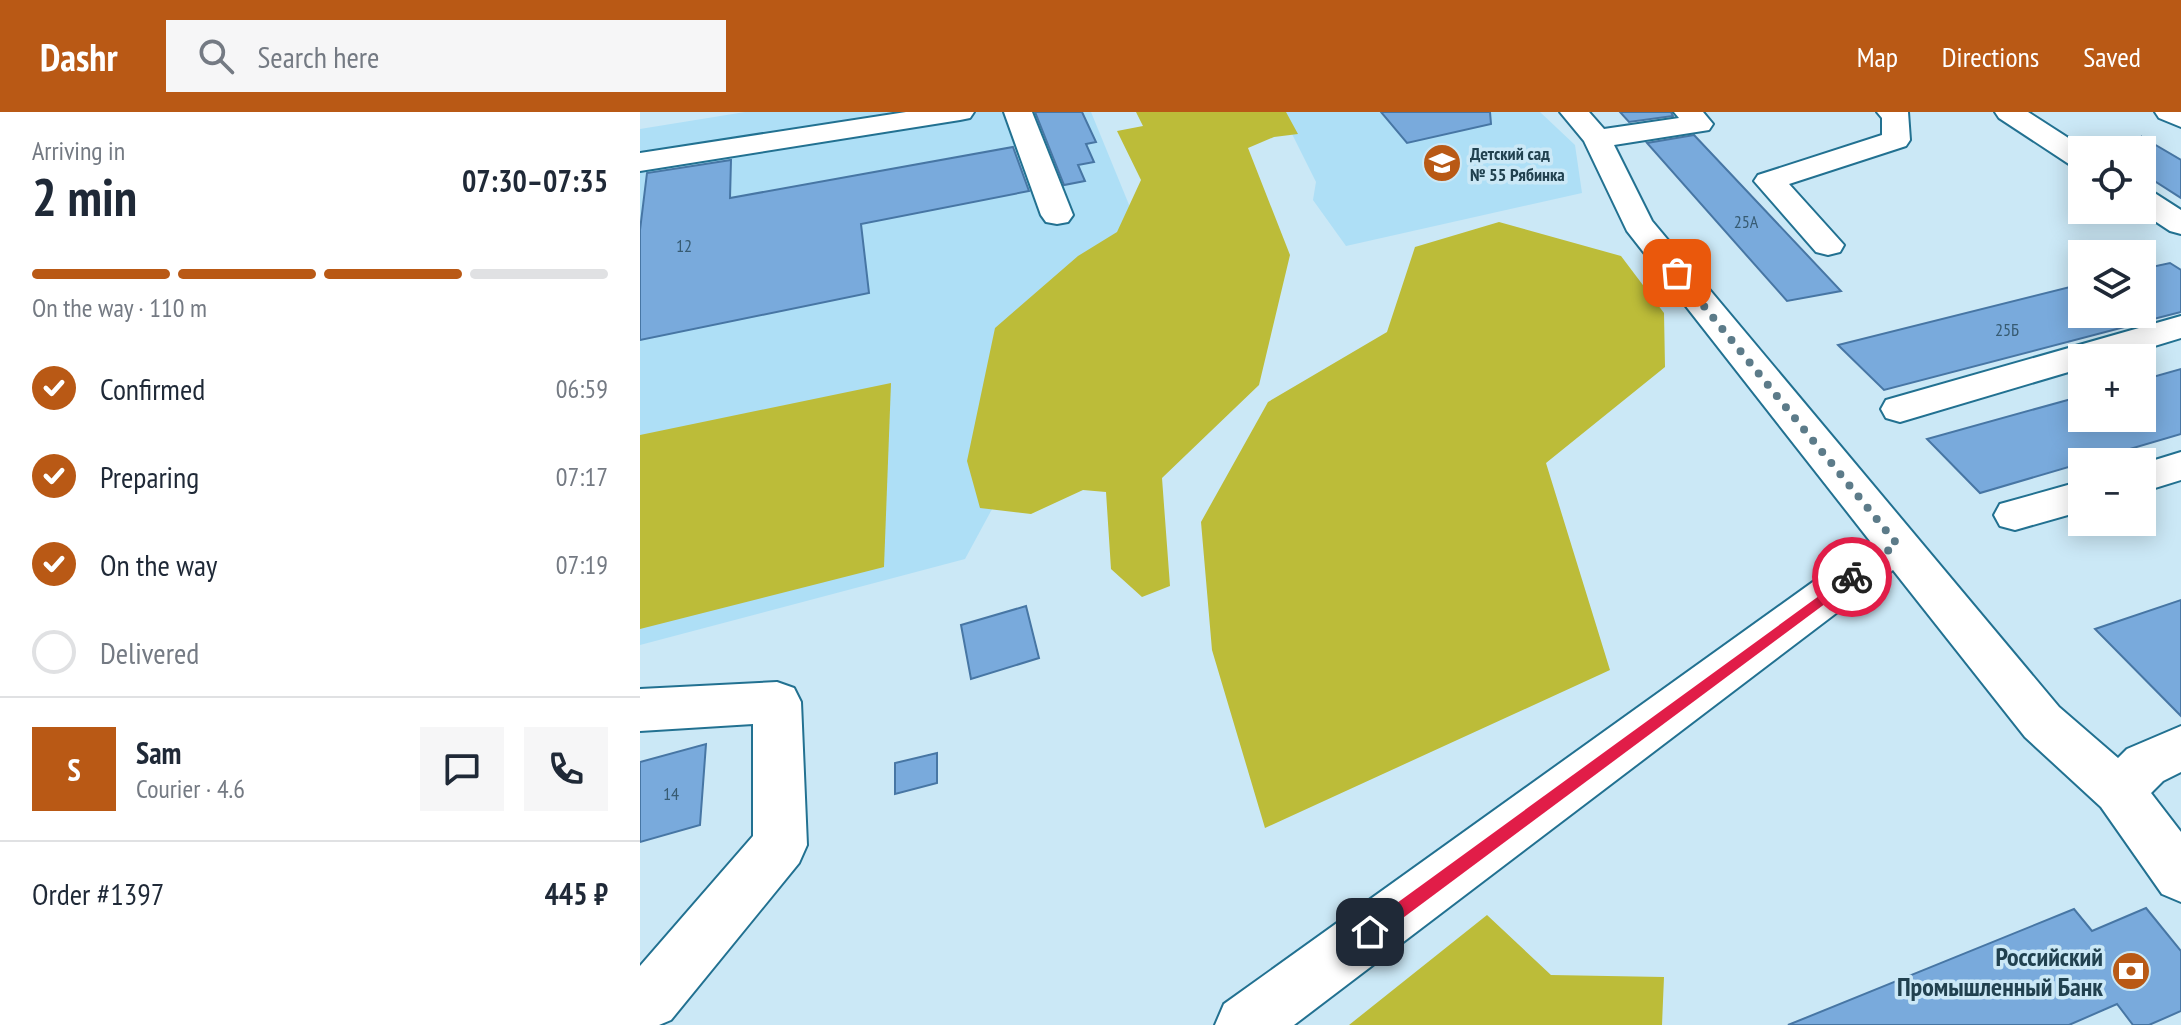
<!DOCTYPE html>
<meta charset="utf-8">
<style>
:root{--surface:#fff;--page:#f6f6f7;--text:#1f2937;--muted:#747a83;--line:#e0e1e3;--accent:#b95915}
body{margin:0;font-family:"PT Sans Narrow",sans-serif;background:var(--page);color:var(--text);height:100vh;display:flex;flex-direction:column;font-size:30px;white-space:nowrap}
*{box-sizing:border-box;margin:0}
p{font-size:26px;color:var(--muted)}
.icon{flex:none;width:44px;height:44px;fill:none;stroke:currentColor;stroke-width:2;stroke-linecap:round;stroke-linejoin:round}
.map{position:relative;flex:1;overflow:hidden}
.side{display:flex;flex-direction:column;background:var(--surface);width:640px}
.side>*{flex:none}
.fabs{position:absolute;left:1428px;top:24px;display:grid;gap:16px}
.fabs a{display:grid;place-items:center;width:88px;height:88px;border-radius:0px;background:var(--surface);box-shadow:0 4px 20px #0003;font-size:40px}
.pin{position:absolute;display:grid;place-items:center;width:68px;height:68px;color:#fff;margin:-34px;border-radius:16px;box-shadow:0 4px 12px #0006}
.courier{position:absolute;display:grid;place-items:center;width:80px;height:80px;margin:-40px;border:6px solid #e11d48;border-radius:50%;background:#fff;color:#222;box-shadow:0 2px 10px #0007}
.overview em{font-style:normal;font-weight:800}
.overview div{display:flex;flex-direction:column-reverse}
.overview{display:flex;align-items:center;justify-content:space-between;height:136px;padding:0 32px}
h1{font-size:52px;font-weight:800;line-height:60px}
.bar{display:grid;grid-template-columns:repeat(4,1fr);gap:12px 8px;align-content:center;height:96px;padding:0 32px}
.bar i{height:10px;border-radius:6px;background:var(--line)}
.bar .selected{background:var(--accent)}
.bar p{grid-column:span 4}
.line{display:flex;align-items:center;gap:20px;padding:0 32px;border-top:2px solid var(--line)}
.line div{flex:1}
.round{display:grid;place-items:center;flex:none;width:84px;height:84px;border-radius:0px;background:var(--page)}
ol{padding:0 32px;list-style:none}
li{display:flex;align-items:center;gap:24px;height:88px}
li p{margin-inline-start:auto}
li .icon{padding:8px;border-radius:50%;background:var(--accent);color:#fff;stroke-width:4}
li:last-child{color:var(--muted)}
li i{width:44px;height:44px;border:4px solid var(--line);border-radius:50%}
header{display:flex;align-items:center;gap:48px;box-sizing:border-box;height:112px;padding:0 40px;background:var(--accent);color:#fff}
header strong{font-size:38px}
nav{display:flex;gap:44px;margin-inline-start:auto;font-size:28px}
.search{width:560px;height:72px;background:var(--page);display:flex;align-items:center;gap:20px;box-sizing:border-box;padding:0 28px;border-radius:0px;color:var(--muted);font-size:30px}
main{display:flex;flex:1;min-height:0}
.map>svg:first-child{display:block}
.built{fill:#aedff6}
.green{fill:#bcbc39}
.building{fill:#79aadc;stroke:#4776a4;stroke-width:2}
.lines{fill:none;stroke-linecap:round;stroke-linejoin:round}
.minor-casing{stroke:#227191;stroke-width:4}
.minor{fill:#fff;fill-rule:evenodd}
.route{fill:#e11d48}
.done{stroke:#5c7b89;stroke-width:8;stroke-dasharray:0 14.4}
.labels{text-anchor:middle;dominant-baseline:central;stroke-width:7;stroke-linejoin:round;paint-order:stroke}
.far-poi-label{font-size:18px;font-weight:bold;fill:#21414f;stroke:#cbe8f6;text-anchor:start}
.number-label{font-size:18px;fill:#375b72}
.near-poi-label{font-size:26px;font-weight:bold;fill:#21414f;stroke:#cbe8f6;text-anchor:end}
</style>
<header>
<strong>Dashr</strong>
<div class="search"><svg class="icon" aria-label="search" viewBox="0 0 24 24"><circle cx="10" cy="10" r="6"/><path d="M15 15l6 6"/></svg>Search here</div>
<nav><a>Map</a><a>Directions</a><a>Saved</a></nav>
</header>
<main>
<section class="side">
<div class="overview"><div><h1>2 min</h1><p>Arriving in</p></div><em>07:30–07:35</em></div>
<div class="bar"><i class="selected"></i><i class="selected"></i><i class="selected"></i><i></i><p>On the way · 110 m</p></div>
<ol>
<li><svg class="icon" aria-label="check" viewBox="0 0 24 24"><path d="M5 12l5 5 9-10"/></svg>Confirmed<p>06:59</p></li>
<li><svg class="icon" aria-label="check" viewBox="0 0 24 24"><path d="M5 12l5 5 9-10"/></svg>Preparing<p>07:17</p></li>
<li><svg class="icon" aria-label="check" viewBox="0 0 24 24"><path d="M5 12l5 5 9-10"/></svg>On the way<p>07:19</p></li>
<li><i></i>Delivered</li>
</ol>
<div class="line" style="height:144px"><b class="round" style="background:var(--accent);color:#fff">S</b><div><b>Sam</b><p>Courier · 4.6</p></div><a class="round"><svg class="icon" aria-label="chat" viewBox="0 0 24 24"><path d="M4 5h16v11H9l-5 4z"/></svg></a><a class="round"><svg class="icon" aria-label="phone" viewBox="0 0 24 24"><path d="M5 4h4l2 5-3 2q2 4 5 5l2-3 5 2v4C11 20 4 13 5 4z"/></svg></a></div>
<div class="line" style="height:104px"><div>Order #1397</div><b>445 ₽</b></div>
</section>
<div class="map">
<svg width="1541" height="913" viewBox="0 0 1541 913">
<rect width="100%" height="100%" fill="#cbe8f6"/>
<g class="built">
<polygon points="105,0 451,0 501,122 325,447 0,533 0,17"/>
<polygon points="641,0 900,0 935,33 942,81 706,134 673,88 676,70"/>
</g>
<g class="green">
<polygon points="496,0 646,0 658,22 634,25 608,36 650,143 619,273 522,366 530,474 502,485 471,457 466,380 443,378 391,402 340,396 327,349 355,216 438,144 477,120 501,68 477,19 503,14"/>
<polygon points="859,110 981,144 1024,201 1025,255 906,351 970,558 625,716 572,538 561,410 628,290 747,220 775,135"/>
<polygon points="251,271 244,455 0,517 0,323"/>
<polygon points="847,803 911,863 1024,865 1022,913 709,913"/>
</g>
<g class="building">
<polygon points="395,0 442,0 456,30 446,32 454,50 438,53 445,69 424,73"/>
<polygon points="741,0 850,0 851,12 767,31"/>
<polygon points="980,0 1031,0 1033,4 989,10"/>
<polygon points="1054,23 1201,179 1147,189 1007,31"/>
<polygon points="1502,25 1541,48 1541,86 1502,61"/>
<polygon points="373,35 389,79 221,112 229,181 0,228 0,118 7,61 91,48 90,86"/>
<polygon points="1530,151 1541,158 1541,200 1502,210 1502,157"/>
<polygon points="1442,172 1442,202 1494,202 1496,212 1244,278 1198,233"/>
<polygon points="1541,257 1541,322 1340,381 1287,327 1442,284 1442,306 1502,306 1502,268"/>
<polygon points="1541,488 1541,604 1455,517"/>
<polygon points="386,494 399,546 331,567 321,513"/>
<polygon points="66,632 60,713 0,730 0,650"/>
<polygon points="297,641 297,671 255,682 255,651"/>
<polygon points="1506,796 1541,839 1541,899 1509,913 1493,913 1477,892 1429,913 1148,913 1434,797 1452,819"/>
</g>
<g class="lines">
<g class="minor-casing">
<g id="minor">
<polygon points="266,0 334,0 330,6 320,8 0,59 0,41"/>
<polygon points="364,0 392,0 433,103 428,110 417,112 406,110 401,103"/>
<polygon points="920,0 949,0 964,17 1039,6 1034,0 1063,0 1073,12 1069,18 974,33 1012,109 1419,595 1478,646 1487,637 1541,614 1541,660 1523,669 1511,681 1541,720 1541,790 1522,782 1461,695 1385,625 1253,458 654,913 575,913 584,892 1230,429 987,119 944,29"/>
<polygon points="1237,0 1268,0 1270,28 1266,34 1149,72 1204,133 1200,140 1188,143 1176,140 1114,69 1118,63 1242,23 1242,6"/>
<polygon points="1355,0 1388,0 1447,38 1442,38 1442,57 1432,54 1359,6"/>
<polygon points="1515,0 1541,0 1541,15 1519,6"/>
<polygon points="1502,78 1513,80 1541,98 1541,122 1530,119 1498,98 1502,98"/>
<polygon points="1541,204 1541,226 1475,246 1442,246 1442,256 1260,310 1246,306 1241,297 1246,288"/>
<polygon points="1541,340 1541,368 1502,380 1502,352"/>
<polygon points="1442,369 1442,399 1375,418 1360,414 1354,403 1360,392"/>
<polygon points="137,570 154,576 161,590 167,733 159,751 31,908 19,913 0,913 0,854 113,724 113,612 0,619 0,577"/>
</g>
</g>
<use href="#minor" class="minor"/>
</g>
<polygon class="route" points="1212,460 1219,465 1217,468 736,826 724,826 722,820 724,815"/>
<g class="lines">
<polyline class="done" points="1037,161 1257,432 1212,465"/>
</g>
<defs>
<g id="school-disc" transform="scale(2)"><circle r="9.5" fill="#b95915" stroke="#cbe8f6"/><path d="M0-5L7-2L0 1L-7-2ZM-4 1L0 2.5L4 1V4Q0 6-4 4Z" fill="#fff"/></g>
<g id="bank-disc" transform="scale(2)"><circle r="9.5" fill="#b95915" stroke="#cbe8f6"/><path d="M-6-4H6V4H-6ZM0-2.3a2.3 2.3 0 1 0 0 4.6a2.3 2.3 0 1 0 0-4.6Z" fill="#fff"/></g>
</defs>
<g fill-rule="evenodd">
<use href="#school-disc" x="802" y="51"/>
<use href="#bank-disc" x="1491" y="859"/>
</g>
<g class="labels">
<g class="far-poi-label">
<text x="830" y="41">Детский сад<tspan x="830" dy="21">№ 55 Рябинка</tspan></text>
</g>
<g class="number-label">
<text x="1106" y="109">25А</text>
<text x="44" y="133">12</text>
<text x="1367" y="217">25Б</text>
<text x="31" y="681">14</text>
</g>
<g class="near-poi-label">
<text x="1463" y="844">Российский<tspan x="1463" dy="30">Промышленный Банк</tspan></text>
</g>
</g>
</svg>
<div class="fabs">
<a><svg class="icon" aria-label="locate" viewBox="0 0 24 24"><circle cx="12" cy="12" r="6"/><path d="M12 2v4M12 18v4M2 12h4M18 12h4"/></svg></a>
<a><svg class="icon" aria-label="layers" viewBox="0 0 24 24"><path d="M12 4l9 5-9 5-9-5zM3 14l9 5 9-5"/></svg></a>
<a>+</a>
<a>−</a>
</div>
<div class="pin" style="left:1037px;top:161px;background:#ea580c"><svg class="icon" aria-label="bag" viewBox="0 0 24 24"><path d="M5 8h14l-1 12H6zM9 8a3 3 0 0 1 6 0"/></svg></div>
<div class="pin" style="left:730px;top:820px;background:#1f2937"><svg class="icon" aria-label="home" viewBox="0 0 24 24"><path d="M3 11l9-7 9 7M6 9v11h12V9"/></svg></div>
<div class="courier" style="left:1212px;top:465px"><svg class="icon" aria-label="bike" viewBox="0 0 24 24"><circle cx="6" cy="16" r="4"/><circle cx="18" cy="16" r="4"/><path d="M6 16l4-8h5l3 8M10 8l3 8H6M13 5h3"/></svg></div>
</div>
</main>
